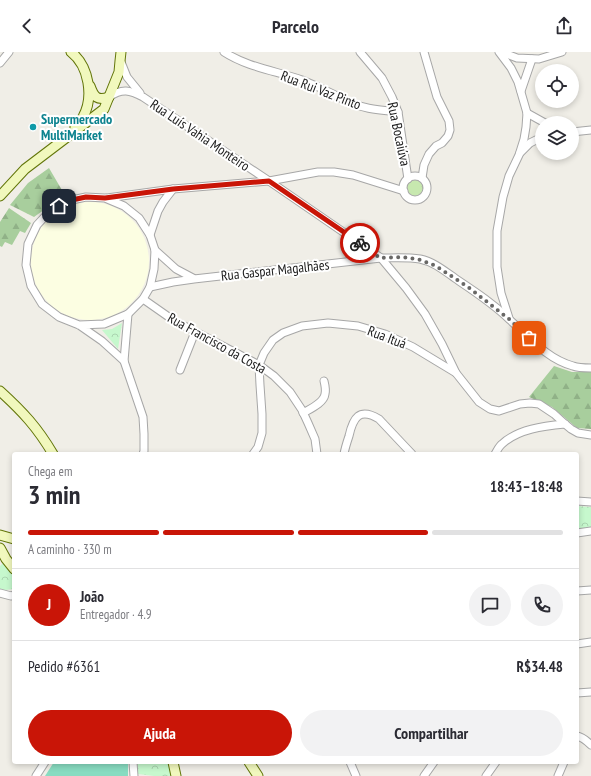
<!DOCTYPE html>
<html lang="pt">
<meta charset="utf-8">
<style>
:root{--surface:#fff;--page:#f2f2f3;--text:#2b2b33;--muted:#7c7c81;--line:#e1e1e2;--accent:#c91507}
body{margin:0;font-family:"PT Sans Narrow",sans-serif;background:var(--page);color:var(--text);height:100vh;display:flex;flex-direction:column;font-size:15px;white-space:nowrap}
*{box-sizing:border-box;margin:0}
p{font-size:13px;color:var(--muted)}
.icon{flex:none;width:22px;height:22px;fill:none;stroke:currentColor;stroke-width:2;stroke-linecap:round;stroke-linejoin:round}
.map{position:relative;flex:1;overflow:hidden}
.details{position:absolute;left:12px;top:400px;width:567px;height:312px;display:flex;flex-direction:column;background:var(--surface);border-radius:4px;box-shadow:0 2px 6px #0003}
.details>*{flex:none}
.controls{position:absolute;left:535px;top:12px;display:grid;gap:8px}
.controls a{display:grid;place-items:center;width:44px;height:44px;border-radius:50%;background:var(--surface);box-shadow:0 2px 6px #0003;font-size:20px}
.pin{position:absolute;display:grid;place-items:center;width:34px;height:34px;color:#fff;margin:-17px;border-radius:8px;box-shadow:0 2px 6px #0006}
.courier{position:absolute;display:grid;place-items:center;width:40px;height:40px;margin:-20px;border:3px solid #c91507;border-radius:50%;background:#fff;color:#222;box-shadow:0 1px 5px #0007}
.summary em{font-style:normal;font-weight:700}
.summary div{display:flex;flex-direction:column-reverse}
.summary{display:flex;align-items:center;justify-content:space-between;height:68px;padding:0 16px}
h1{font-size:26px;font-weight:700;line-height:30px}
.bar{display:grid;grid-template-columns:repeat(4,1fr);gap:6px 4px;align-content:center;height:48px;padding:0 16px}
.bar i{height:5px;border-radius:3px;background:var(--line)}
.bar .on{background:var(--accent)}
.bar p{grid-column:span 4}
.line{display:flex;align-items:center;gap:10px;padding:0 16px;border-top:1px solid var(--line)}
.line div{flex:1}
.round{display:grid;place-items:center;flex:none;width:42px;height:42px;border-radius:21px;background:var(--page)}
.cta{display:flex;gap:8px;margin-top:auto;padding:8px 16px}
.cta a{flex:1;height:46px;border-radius:24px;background:var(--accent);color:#fff;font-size:16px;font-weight:700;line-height:46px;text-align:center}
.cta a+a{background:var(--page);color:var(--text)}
header{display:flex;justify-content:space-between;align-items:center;height:52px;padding:0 16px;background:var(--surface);font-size:18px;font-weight:700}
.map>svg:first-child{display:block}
.education{fill:#fcfee2}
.grass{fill:url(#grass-tufts)}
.forest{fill:url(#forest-firs)}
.park{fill:url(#park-crowns)}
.pitch{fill:#88dcc1}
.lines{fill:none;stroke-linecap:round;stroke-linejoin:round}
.street-casing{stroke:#a7a7a7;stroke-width:9}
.secondary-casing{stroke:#627509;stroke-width:11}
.street{stroke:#fff;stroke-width:7}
.secondary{stroke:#f1f8bd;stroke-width:9}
.done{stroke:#696866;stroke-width:4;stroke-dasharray:0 7.2}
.route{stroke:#c91507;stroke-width:5}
.culture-dot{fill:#0f9aa8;stroke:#fff;stroke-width:1.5}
.labels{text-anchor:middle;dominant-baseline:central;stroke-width:4;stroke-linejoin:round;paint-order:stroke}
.street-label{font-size:14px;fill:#202020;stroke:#fff}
.culture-label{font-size:14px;font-weight:bold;fill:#0d838f;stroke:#fff;text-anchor:start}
</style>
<header><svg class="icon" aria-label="back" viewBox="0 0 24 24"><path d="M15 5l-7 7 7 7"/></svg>Parcelo<svg class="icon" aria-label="share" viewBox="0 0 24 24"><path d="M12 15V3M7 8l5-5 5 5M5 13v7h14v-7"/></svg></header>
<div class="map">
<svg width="591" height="724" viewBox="0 0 591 724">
<defs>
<pattern id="grass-tufts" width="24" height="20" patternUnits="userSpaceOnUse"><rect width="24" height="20" fill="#c7e8af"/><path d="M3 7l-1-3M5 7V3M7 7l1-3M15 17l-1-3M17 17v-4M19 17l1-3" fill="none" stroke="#abc796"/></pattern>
<pattern id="forest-firs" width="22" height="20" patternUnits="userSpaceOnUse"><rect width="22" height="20" fill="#a8ce9d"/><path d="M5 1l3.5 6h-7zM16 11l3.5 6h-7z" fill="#90b187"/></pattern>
<pattern id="park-crowns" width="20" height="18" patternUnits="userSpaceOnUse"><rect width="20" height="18" fill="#c6f8cd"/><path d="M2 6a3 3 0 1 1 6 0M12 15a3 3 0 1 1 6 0" fill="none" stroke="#aad4b0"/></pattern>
</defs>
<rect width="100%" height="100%" fill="#f0eee7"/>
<circle class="education" cx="90" cy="209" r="59"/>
<circle class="grass" cx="415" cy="136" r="8"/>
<g class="forest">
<polygon points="49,116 66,145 58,150 48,155 34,165 10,153 28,131"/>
<polygon points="9,156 31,171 25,181 20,179 12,193 5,190 2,195 0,194 0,170"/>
<polygon points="554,314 572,320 591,320 591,377 577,376 552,355 529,345"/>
</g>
<g class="park">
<polygon points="122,271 118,297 102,278 112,277"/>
<polygon points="577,454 591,455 591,476 577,478"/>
<polygon points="3,511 14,525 14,537 5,538 0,537 0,514"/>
<polygon points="137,710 171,710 173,724 154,724 138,722"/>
</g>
<polygon class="pitch" points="54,710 128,710 128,724 45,724"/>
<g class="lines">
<g class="street-casing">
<g id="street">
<path d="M224,0C247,15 276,19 302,28C312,32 323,37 333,42C337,44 342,47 346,49C363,57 380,58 398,60"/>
<polyline points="360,0 382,26 392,45 398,60 408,127"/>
<polyline points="499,0 511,16 518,30 527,61 526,75 524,87 519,103 509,124 503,145 497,179 497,215 501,241 509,266"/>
<polyline points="501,0 517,6 539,7 562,0"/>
<polyline points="121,10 127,25 140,41"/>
<polyline points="0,11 9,0"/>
<polyline points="521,39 532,7"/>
<path d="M109,45C122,36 130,38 143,45L269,129L381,206L406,236L425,262L442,292L456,321"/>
<polyline points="527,61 545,71"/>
<polyline points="572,80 591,78"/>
<polyline points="520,101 530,91 542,85"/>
<circle cx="415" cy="136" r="12"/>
<polyline points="422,126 424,113 429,102 436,94 442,91 448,84 450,78 449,69 437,45 424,0"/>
<polyline points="107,146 173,137 269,129 318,120 334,120 353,123 404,139"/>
<polyline points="150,183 158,159 163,150 173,137"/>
<polyline points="155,198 176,217 193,226"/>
<path d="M150,235L173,230L194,227L381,206C394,206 407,205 420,207C435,210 447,221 459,229C477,241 495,253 510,268C529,285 547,307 573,314C578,316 585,316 591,316"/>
<polyline points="143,247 173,268 259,313 274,324 290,340 302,358 308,371 315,387 317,402"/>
<polyline points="128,262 124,309 143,365 144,382 144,399 143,402"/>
<polyline points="79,273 104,272 128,262 143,247 150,235 154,217 155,198 150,183 139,166 124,154 105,146 86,145 67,149 50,159 37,173 28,192 26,213 31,234 42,252 59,265 79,273 102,289 124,309"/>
<polyline points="180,318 195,280"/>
<path d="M303,361C310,357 324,351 325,342C326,338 325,333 324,329"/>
<polyline points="253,402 258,395 262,381 262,362 260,333 259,313 264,301 273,288 283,281 302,274 328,271 358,274 385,282 413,295 456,321 479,350 490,357 499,359 520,352 530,351 539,352 554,362 565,372 571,377 578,381 591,383"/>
<path d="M344,402C345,396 347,390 349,384C353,366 359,355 379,367L412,402"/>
<path d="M495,402C497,399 499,394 502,392C518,377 544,374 565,372"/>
<polyline points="577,449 591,450"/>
<polyline points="577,481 591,479"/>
<polyline points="577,539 591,538"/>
<polyline points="0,541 11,544 14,543"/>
<polyline points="577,592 591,590"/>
<polyline points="577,641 591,640"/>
<path d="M577,684C582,685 587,689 591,693"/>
<polyline points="133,710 134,724"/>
<polyline points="350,710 356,724"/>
<polyline points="36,724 45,710"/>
<polyline points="424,724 434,710"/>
<polyline points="486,724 496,710"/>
<polyline points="558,724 564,710"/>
</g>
</g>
<g class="secondary-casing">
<g id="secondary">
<path d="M71,0C89,14 94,45 83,65C81,68 77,71 75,75"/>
<path d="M90,34C94,45 97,49 109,45"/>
<polyline points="0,144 25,117 104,57 119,20 120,9 121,0"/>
<path d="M0,339C23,360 37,375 53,402"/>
<polyline points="0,483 14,487"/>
<polyline points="0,496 6,507 14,517"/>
<polyline points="173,710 176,724"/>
<polyline points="249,710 258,724"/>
</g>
</g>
<use href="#street" class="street"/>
<use href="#secondary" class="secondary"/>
</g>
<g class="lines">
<polyline class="done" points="360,191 380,206 403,205 421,208 436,214 468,235 509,267 529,286"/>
<polyline class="route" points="59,154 67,149 86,145 105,146 173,137 269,129 360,191"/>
</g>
<circle class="culture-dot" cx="33" cy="75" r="4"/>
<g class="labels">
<g class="street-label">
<text transform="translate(321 38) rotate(21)">Rua Rui Vaz Pinto</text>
<text transform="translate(399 82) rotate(78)">Rua Bocaiúva</text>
<text transform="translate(200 83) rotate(34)">Rua Luís Vahia Monteiro</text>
<text transform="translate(275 218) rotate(-6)">Rua Gaspar Magalhães</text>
<text transform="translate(387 285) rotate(21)">Rua Ituá</text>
<text transform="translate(217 291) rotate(29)">Rua Francisco da Costa</text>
</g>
<g class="culture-label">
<text x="41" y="67">Supermercado<tspan x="41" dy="16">MultiMarket</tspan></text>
</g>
</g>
</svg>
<div class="controls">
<a><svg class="icon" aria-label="locate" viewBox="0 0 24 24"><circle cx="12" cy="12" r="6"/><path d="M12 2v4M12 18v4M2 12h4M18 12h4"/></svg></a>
<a><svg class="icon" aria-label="layers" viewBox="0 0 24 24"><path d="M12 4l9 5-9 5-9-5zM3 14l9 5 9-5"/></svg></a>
</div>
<div class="pin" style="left:529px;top:286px;background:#ea580c"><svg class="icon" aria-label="bag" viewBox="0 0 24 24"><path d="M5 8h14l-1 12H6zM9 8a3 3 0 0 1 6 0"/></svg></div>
<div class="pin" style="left:59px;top:154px;background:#1f2937"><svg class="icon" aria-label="home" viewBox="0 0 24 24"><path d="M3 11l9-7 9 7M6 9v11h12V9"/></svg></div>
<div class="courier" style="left:360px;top:191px"><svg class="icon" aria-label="bike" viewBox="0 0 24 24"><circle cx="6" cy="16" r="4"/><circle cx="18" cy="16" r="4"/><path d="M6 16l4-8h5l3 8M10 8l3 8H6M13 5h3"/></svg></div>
<section class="details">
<div class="summary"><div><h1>3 min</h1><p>Chega em</p></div><em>18:43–18:48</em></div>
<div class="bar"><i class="on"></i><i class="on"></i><i class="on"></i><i></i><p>A caminho · 330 m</p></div>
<div class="line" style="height:72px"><b class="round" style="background:var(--accent);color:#fff">J</b><div><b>João</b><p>Entregador · 4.9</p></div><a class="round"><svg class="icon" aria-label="chat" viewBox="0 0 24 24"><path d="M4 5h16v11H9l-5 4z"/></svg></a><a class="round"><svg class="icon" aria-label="phone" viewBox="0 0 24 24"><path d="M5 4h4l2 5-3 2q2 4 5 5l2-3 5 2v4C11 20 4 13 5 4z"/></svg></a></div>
<div class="line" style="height:52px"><div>Pedido #6361</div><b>R$34.48</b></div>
<div class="cta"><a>Ajuda</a><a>Compartilhar</a></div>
</section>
</div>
